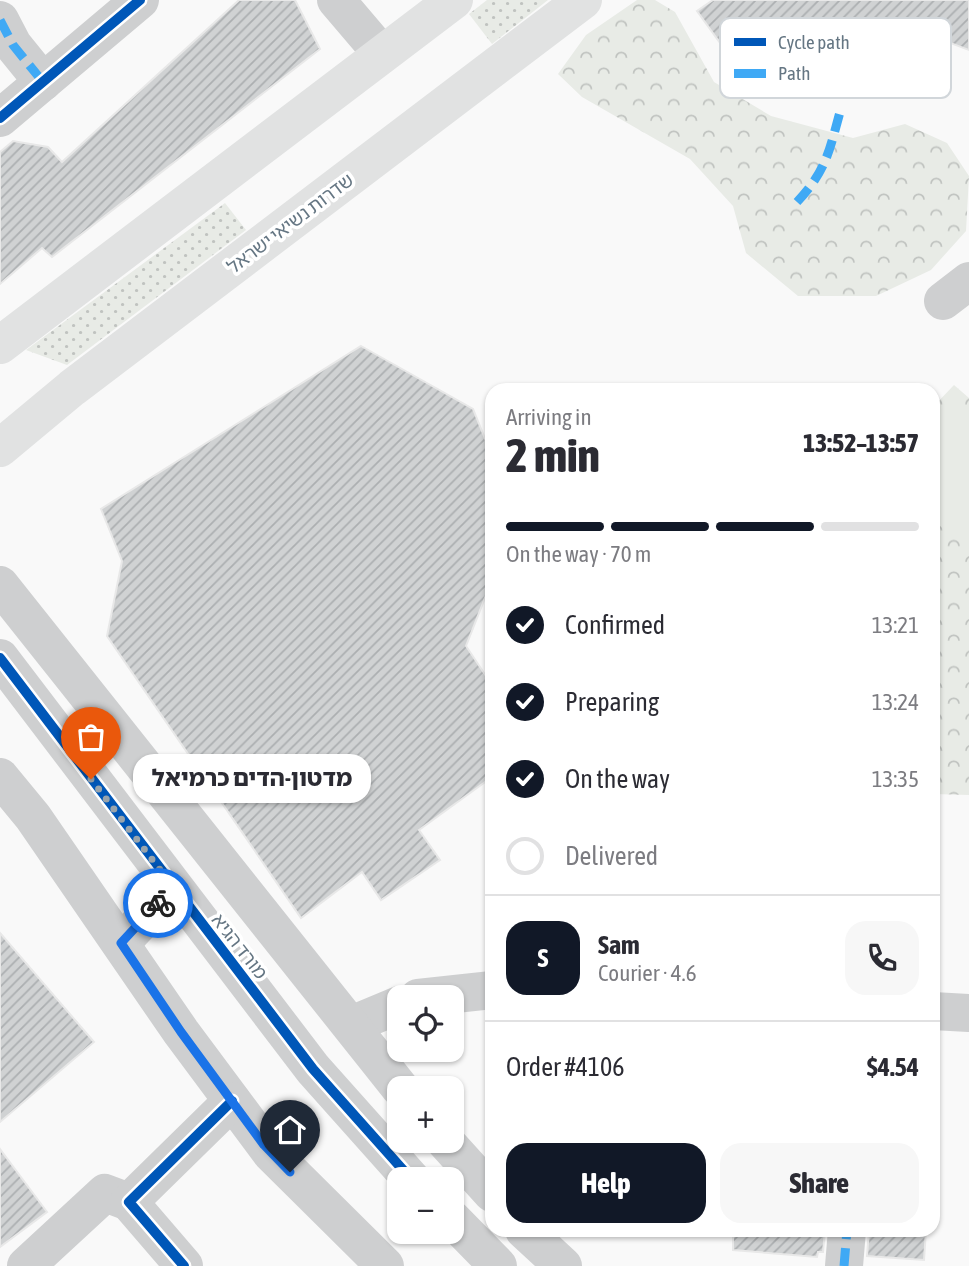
<!DOCTYPE html>
<meta charset="utf-8">
<style>
:root{--surface:#fff;--page:#f7f7f7;--text:#2b2b33;--muted:#7c7c81;--line:#e1e1e2;--accent:#111827}
body{margin:0;font-family:"Asap Condensed","Noto Sans Hebrew",sans-serif;background:var(--page);color:var(--text);height:100vh;display:flex;flex-direction:column;font-size:26px;white-space:nowrap}
*{box-sizing:border-box;margin:0}
p{font-size:23px;color:var(--muted)}
.icon{flex:none;width:38px;height:38px;fill:none;stroke:currentColor;stroke-width:2;stroke-linecap:round;stroke-linejoin:round}
.map{position:relative;flex:1;overflow:hidden}
.side{position:absolute;left:485px;top:383px;width:455px;height:854px;display:flex;flex-direction:column;background:var(--surface);border-radius:21px;box-shadow:0 2px 5px #0004}
.side>*{flex:none}
.buttons{position:absolute;left:387px;top:985px;display:grid;gap:14px}
.buttons a{display:grid;place-items:center;width:77px;height:77px;border-radius:14px;background:var(--surface);box-shadow:0 2px 5px #0004;font-size:35px}
.pin{position:absolute;display:grid;place-items:center;width:60px;height:60px;color:#fff;margin:-72px -30px;border-radius:50% 50% 50% 0;rotate:-45deg;box-shadow:0 0 7px #0007}
.pin .icon{rotate:45deg}
.courier{position:absolute;display:grid;place-items:center;width:70px;height:70px;margin:-35px;border:5px solid #1a73e8;border-radius:50%;background:#fff;color:#222;box-shadow:0 2px 9px #0007}
.bubble{position:absolute;height:49px;border-radius:21px;background:var(--surface);box-shadow:0 2px 5px #0004;font-size:23px;font-weight:800;line-height:49px;text-align:center}
.head em{font-style:normal;font-weight:800}
.head div{display:flex;flex-direction:column-reverse}
.head{display:flex;align-items:center;justify-content:space-between;height:119px;padding:0 21px}
h1{font-size:46px;font-weight:800;line-height:52px}
.bar{display:grid;grid-template-columns:repeat(4,1fr);gap:10px 7px;align-content:center;height:84px;padding:0 21px}
.bar i{height:9px;border-radius:5px;background:var(--line)}
.bar .current{background:var(--accent)}
.bar p{grid-column:span 4}
.line{display:flex;align-items:center;gap:18px;padding:0 21px;border-top:2px solid var(--line)}
.line div{flex:1}
.round{display:grid;place-items:center;flex:none;width:74px;height:74px;border-radius:21px;background:var(--page)}
ol{padding:0 21px;list-style:none}
li{display:flex;align-items:center;gap:21px;height:77px}
li p{margin-inline-start:auto}
li .icon{padding:7px;border-radius:50%;background:var(--accent);color:#fff;stroke-width:4}
li:last-child{color:var(--muted)}
li i{width:38px;height:38px;border:4px solid var(--line);border-radius:50%}
.cta{display:flex;gap:14px;margin-top:auto;padding:14px 21px}
.cta a{flex:1;height:80px;border-radius:21px;background:var(--accent);color:#fff;font-size:28px;font-weight:800;line-height:80px;text-align:center}
.cta a+a{background:var(--page);color:var(--text)}
.map>svg:first-child{display:block}
.grass{fill:url(#grass-dots)}
.forest{fill:url(#forest-crowns)}
.garden{fill:#e8ebe6}
.building{fill:url(#building-hatch);stroke:#e8e8e8;stroke-width:2}
.lines{fill:none;stroke-linecap:round;stroke-linejoin:round}
.minor{stroke:#cecfd0;stroke-width:38}
.tertiary{stroke:#cecfd0;stroke-width:38}
.secondary{stroke:#e1e2e2;stroke-width:38}
.quiet{stroke:#3fa9f5;stroke-width:9;stroke-dasharray:18 9;stroke-linecap:butt}
.cycleway-casing{stroke:#fff;stroke-width:15}
.cycleway{stroke:#0057b8;stroke-width:10}
.done{stroke:#99a4ac;stroke-width:7;stroke-dasharray:0 12.6}
.route{stroke:#1a73e8;stroke-width:9}
.labels{text-anchor:middle;dominant-baseline:central;stroke-width:7;stroke-linejoin:round;paint-order:stroke}
.street-label{font-size:19px;fill:#657683;stroke:#fff}
.key{fill:#fff;stroke:#d1d6da;stroke-width:2}
.key-label{font-size:19px;fill:#657683}
</style>
<div class="map">
<svg width="969" height="1266" viewBox="0 0 969 1266">
<defs>
<pattern id="grass-dots" width="8" height="8" patternUnits="userSpaceOnUse" patternTransform="scale(1.75)"><rect width="8" height="8" fill="#e8ebe6"/><path d="M2 2h.1M6 6h.1" fill="none" stroke="#c0c3c0" stroke-width="1.8" stroke-linecap="round"/></pattern>
<pattern id="forest-crowns" width="20" height="18" patternUnits="userSpaceOnUse" patternTransform="scale(1.75)"><rect width="20" height="18" fill="#e8ebe6"/><path d="M2 6a3 3 0 1 1 6 0M12 15a3 3 0 1 1 6 0" fill="none" stroke="#c0c3c0"/></pattern>
<pattern id="building-hatch" width="6" height="6" patternUnits="userSpaceOnUse" patternTransform="scale(1.75)"><rect width="6" height="6" fill="#d0d2d3"/><path d="M-1 1l2-2M0 6l6-6M5 7l2-2" fill="none" stroke="#acafb1"/></pattern>
</defs>
<rect width="100%" height="100%" fill="#f9f9f9"/>
<g class="grass">
<polygon points="487,0 548,0 492,44 469,14"/>
<polygon points="225,203 246,230 67,365 26,350"/>
</g>
<g class="forest">
<polygon points="637,0 655,0 675,12 714,82 771,116 853,138 905,124 947,143 969,176 966,231 931,270 876,296 798,296 746,253 733,206 690,159 582,97 558,74 586,35"/>
<polygon points="954,385 969,398 969,795 933,794 933,407"/>
</g>
<polygon class="garden" points="951,396 969,411 969,550 933,520 933,419"/>
<g class="building">
<polygon points="239,0 295,0 320,49 52,257 42,248 0,284 0,152 13,141 48,147 62,162"/>
<polygon points="713,0 969,0 969,50 890,20 827,44 757,94 697,11"/>
<polygon points="361,346 473,409 492,456 492,580 466,646 492,685 492,777 419,830 440,860 381,900 362,872 301,918 107,636 122,561 101,509"/>
<polygon points="0,933 94,1042 0,1122"/>
<polygon points="0,1149 47,1212 0,1247"/>
<polygon points="733,1230 825,1230 823,1252 818,1252 817,1257 733,1250"/>
<polygon points="869,1230 926,1230 924,1260 867,1256"/>
</g>
<g class="lines">
<g class="minor">
<polyline points="336,0 382,54"/>
<polyline points="0,20 13,45 43,82"/>
<polyline points="0,118 140,0"/>
<polyline points="943,301 969,281"/>
<polyline points="0,777 33,817 181,1032 271,1153 385,1266"/>
<polyline points="121,943 173,888"/>
<polyline points="418,998 492,990"/>
<polyline points="933,1011 969,1013"/>
<polyline points="351,1025 399,1005"/>
<polyline points="26,1266 105,1193 129,1202"/>
<polyline points="184,1266 129,1202 232,1101"/>
<polyline points="844,1266 847,1230"/>
</g>
<g class="tertiary">
<polyline points="0,585 400,1088"/>
<polyline points="0,658 313,1069 412,1180"/>
<polyline points="445,1141 492,1193"/>
<polyline points="452,1219 498,1266"/>
<polyline points="524,1230 563,1266"/>
</g>
<g class="secondary">
<polyline points="0,345 454,0"/>
<polyline points="0,448 72,388 583,0"/>
</g>
<g class="quiet">
<polyline points="0,20 13,45 43,82"/>
<path d="M797,202C826,171 829,152 840,112"/>
<polyline points="844,1266 847,1230"/>
</g>
<g class="cycleway-casing">
<g id="cycleway">
<polyline points="0,118 140,0"/>
<polyline points="0,658 313,1069 412,1180"/>
<polyline points="184,1266 129,1202 232,1101"/>
</g>
</g>
<use href="#cycleway" class="cycleway"/>
</g>
<g class="lines">
<polyline class="done" points="91,779 173,887 158,903"/>
<polyline class="route" points="158,903 121,943 181,1032 264,1145 290,1172"/>
</g>
<g class="labels">
<g class="street-label">
<text transform="translate(290 223) rotate(-37)">שדרות נשיאי ישראל</text>
<text transform="translate(240 946) rotate(52)">מורד הגיא</text>
</g>
</g>
<rect x="720" y="18" width="231" height="80" rx="10" class="key"/>
<rect x="734" y="38" width="32" height="8" fill="#0057b8"/>
<rect x="734" y="69" width="32" height="9" fill="#3fa9f5"/>
<g class="key-label">
<text x="778" y="49">Cycle path</text>
<text x="778" y="80">Path</text>
</g>
</svg>
<div class="buttons">
<a><svg class="icon" aria-label="locate" viewBox="0 0 24 24"><circle cx="12" cy="12" r="6"/><path d="M12 2v4M12 18v4M2 12h4M18 12h4"/></svg></a>
<a>+</a>
<a>−</a>
</div>
<div class="pin" style="left:91px;top:779px;background:#ea580c"><svg class="icon" aria-label="bag" viewBox="0 0 24 24"><path d="M5 8h14l-1 12H6zM9 8a3 3 0 0 1 6 0"/></svg></div>
<div class="pin" style="left:290px;top:1172px;background:#1f2937"><svg class="icon" aria-label="home" viewBox="0 0 24 24"><path d="M3 11l9-7 9 7M6 9v11h12V9"/></svg></div>
<div class="courier" style="left:158px;top:903px"><svg class="icon" aria-label="bike" viewBox="0 0 24 24"><circle cx="6" cy="16" r="4"/><circle cx="18" cy="16" r="4"/><path d="M6 16l4-8h5l3 8M10 8l3 8H6M13 5h3"/></svg></div>
<div class="bubble" style="left:133px;top:754px;width:238px">מדטון-הדים כרמיאל</div>
<section class="side">
<div class="head"><div><h1>2 min</h1><p>Arriving in</p></div><em>13:52–13:57</em></div>
<div class="bar"><i class="current"></i><i class="current"></i><i class="current"></i><i></i><p>On the way · 70 m</p></div>
<ol>
<li><svg class="icon" aria-label="check" viewBox="0 0 24 24"><path d="M5 12l5 5 9-10"/></svg>Confirmed<p>13:21</p></li>
<li><svg class="icon" aria-label="check" viewBox="0 0 24 24"><path d="M5 12l5 5 9-10"/></svg>Preparing<p>13:24</p></li>
<li><svg class="icon" aria-label="check" viewBox="0 0 24 24"><path d="M5 12l5 5 9-10"/></svg>On the way<p>13:35</p></li>
<li><i></i>Delivered</li>
</ol>
<div class="line" style="height:126px"><b class="round" style="background:var(--accent);color:#fff">S</b><div><b>Sam</b><p>Courier · 4.6</p></div><a class="round"><svg class="icon" aria-label="phone" viewBox="0 0 24 24"><path d="M5 4h4l2 5-3 2q2 4 5 5l2-3 5 2v4C11 20 4 13 5 4z"/></svg></a></div>
<div class="line" style="height:91px"><div>Order #4106</div><b>$4.54</b></div>
<div class="cta"><a>Help</a><a>Share</a></div>
</section>
</div>
